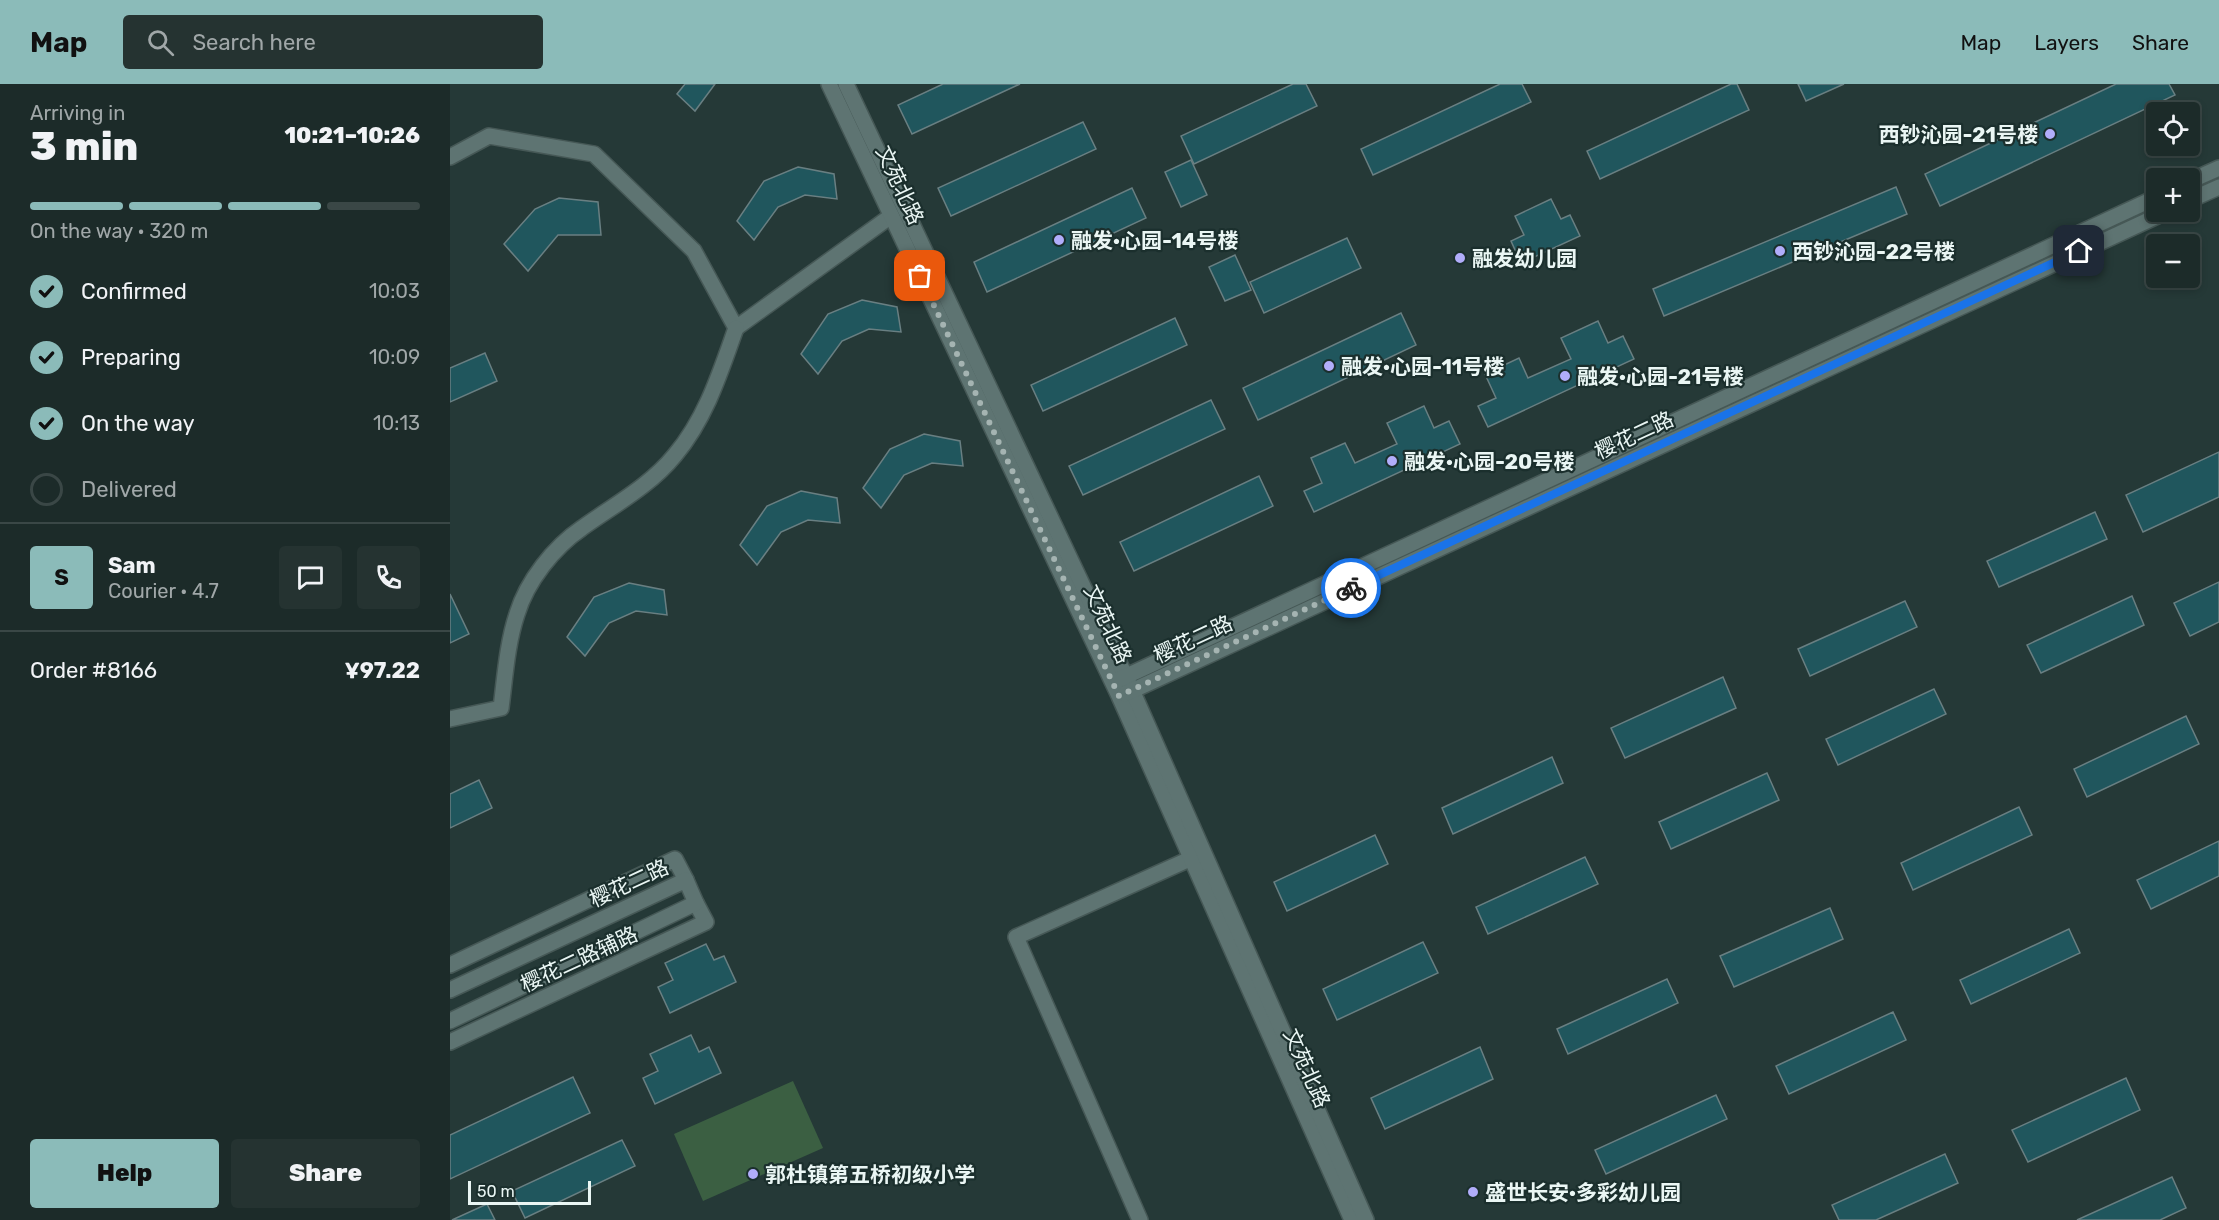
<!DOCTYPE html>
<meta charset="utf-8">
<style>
:root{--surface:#1c2b29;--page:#253331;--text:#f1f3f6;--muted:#a0a7a8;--line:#3a4746;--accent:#8bbbb9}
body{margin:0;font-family:Rubik,"Noto Sans SC",sans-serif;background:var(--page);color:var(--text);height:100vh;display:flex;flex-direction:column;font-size:22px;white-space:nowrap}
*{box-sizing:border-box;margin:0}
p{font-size:20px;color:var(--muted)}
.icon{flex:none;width:33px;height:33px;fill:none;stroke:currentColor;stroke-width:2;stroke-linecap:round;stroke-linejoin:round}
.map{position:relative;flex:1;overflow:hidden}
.side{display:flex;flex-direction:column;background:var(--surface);width:450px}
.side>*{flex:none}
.buttons{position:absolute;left:1696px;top:18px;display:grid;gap:12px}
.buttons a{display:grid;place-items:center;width:54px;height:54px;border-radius:6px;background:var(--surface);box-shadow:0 3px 9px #0003,0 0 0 2px var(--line);font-size:30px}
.scale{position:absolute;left:18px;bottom:15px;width:123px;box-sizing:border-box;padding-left:6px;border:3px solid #eaf6f4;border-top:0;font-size:16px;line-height:21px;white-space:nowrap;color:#eaf6f4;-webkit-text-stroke:4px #1b2f2d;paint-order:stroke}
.pin{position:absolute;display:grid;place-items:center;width:51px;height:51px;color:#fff;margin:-26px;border-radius:12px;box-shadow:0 3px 9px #0006}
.courier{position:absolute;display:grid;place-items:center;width:60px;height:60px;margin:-30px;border:4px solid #1a73e8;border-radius:50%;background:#fff;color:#222;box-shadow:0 2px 8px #0007}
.head em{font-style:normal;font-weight:800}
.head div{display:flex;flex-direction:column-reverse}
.head{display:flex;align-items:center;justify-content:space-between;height:102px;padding:0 30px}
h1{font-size:39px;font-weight:800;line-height:45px}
.bar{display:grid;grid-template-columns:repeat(4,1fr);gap:9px 6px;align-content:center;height:72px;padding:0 30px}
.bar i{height:8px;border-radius:4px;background:var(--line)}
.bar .on{background:var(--accent)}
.bar p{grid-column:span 4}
.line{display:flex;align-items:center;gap:15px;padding:0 30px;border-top:2px solid var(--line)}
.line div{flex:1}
.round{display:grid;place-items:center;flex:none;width:63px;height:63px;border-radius:6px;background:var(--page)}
ol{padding:0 30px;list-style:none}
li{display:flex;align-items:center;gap:18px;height:66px}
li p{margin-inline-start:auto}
li .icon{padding:6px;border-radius:50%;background:var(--accent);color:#111;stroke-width:4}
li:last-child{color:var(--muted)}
li i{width:33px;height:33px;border:3px solid var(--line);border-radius:50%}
.action{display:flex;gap:12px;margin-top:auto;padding:12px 30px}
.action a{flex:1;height:69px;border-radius:6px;background:var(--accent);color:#111;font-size:24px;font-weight:800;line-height:69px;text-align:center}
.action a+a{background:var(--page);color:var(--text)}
header{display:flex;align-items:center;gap:36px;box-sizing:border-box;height:84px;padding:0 30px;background:var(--accent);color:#111}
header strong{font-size:28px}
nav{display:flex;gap:33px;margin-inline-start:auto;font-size:21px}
.search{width:420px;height:54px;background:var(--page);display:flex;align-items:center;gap:15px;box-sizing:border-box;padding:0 21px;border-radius:6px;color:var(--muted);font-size:22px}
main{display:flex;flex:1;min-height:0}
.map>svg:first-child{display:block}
.green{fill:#3b5f42}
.building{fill:#20565d;stroke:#697f82;stroke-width:1.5}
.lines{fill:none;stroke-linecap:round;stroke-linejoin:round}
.minor-casing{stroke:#465856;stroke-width:18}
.tertiary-casing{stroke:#465856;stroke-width:18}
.secondary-casing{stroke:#465856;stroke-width:18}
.minor{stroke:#5e7472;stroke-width:15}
.tertiary{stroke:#5e7472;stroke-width:15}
.secondary{stroke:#5e7472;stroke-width:15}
.done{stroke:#a5b4b2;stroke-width:6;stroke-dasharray:0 10.8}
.route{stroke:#1a73e8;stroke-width:8}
.poi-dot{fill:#b1adfa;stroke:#1b2f2d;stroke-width:2}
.labels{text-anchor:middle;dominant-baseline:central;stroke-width:4.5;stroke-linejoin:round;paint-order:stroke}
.poi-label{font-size:21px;font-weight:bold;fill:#eaf6f4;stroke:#1b2f2d;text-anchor:start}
.street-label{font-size:21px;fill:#eaf6f4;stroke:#1b2f2d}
</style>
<header>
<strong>Map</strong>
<div class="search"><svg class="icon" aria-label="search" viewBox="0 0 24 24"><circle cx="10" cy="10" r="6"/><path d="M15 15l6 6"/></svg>Search here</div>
<nav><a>Map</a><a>Layers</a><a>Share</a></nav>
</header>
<main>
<section class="side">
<div class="head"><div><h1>3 min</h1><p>Arriving in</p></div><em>10:21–10:26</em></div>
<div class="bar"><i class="on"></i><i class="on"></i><i class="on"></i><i></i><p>On the way · 320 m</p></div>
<ol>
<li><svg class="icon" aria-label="check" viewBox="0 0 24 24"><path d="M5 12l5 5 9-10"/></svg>Confirmed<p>10:03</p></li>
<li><svg class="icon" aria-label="check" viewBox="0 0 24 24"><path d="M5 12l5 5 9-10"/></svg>Preparing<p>10:09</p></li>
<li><svg class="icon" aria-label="check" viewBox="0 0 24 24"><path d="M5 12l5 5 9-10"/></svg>On the way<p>10:13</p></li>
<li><i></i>Delivered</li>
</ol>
<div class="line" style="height:108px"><b class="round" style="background:var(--accent);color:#111">S</b><div><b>Sam</b><p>Courier · 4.7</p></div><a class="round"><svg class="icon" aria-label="chat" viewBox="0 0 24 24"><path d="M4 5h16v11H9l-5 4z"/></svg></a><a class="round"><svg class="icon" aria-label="phone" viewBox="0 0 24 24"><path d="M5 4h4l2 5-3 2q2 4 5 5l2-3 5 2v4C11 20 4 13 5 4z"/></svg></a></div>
<div class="line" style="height:78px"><div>Order #8166</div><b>¥97.22</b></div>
<div class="action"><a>Help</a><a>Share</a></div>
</section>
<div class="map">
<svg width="1769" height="1136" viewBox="0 0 1769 1136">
<rect width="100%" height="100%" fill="#253937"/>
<polygon class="green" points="343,997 373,1064 253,1117 224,1050"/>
<g class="building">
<polygon points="235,0 265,0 245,27 227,10"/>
<polygon points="493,0 570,0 462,50 448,21"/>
<polygon points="843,0 856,0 867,22 744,80 731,52"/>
<polygon points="1050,0 1072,0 1081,18 923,91 911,65"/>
<polygon points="1281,0 1287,0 1299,26 1150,95 1137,67"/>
<polygon points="1348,0 1394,0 1356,17"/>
<polygon points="1666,0 1719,0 1725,11 1490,122 1475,90"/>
<polygon points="633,38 646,65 501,132 488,104"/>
<polygon points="741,76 757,111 731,123 715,88"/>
<polygon points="348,83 384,90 387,115 355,111 328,123 304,156 287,137 314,97"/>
<polygon points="1446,103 1457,130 1214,232 1203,205"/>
<polygon points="682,104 696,134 537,208 524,178"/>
<polygon points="109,114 148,118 151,151 108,151 78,187 54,160 85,125"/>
<polygon points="1101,115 1111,135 1120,131 1130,152 1071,179 1061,157 1074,151 1065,132"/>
<polygon points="897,154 911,184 814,229 800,198"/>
<polygon points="785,171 801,206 775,217 759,183"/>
<polygon points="412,216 447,223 451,248 419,245 392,257 368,290 351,270 378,230"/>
<polygon points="951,229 966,261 808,336 793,304"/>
<polygon points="725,234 737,261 593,327 581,301"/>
<polygon points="1148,237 1158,259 1173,252 1184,275 1038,343 1028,322 1046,314 1035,290 1069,274 1078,294 1121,275 1111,254"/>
<polygon points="35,269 47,297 0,318 0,284"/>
<polygon points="761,316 775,345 633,411 619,382"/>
<polygon points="974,322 984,344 999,337 1010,360 864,428 854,407 872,399 861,374 895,359 905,379 947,360 937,339"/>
<polygon points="474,350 510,357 513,382 482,379 454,391 431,424 413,404 440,365"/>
<polygon points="1769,368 1769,413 1693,448 1676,411"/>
<polygon points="809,392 823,422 684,487 670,458"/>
<polygon points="351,407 387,414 390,439 358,436 331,448 307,481 290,461 317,422"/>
<polygon points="1645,428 1657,455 1549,503 1537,477"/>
<polygon points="1769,498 1769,538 1740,552 1724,519"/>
<polygon points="179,499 214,506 217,531 186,527 159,539 135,572 117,553 144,513"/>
<polygon points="0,510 19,550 0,559"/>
<polygon points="1682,512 1694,541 1591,589 1577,561"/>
<polygon points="1455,517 1467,543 1360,592 1348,565"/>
<polygon points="1273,593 1286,624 1175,674 1161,644"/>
<polygon points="1484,605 1496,630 1388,681 1376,655"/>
<polygon points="1736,632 1749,660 1637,713 1624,685"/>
<polygon points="1102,673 1113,699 1003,750 992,724"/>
<polygon points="1317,689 1329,716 1221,765 1209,738"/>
<polygon points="29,696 42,724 0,744 0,710"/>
<polygon points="1569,723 1582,751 1463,806 1451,779"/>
<polygon points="925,751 938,780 837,827 824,798"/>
<polygon points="1769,757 1769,792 1701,825 1687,796"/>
<polygon points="1135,773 1148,800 1038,850 1026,823"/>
<polygon points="1380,824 1393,855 1284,903 1270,872"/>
<polygon points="1619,845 1630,869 1521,920 1510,896"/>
<polygon points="973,858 988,889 887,936 873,905"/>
<polygon points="256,860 264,876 274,872 286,898 220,929 208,903 223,896 215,879"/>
<polygon points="1217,895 1228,919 1118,970 1107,945"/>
<polygon points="1443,928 1456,956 1339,1010 1326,982"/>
<polygon points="241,951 249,968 259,963 271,989 205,1020 193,994 208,987 200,970"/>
<polygon points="1030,963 1043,995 935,1045 921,1014"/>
<polygon points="123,993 140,1029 0,1095 0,1051"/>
<polygon points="1676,994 1690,1026 1578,1078 1562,1046"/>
<polygon points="1266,1011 1277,1035 1156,1090 1145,1066"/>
<polygon points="172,1056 185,1082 75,1134 62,1107"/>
<polygon points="1495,1070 1508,1099 1426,1136 1389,1136 1382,1121"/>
<polygon points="1722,1093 1736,1124 1710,1136 1627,1136"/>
<polygon points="37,1120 45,1136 2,1136"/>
</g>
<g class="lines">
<g class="minor-casing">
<g id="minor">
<polyline points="0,73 39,52 144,70 244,167 286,244 441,132"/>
<path d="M0,635L51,624C55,593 57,560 67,530C77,497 104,463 132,444C164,421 200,402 225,371C256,334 270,289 286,244"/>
<polyline points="0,881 225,775 236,796"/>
<polyline points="0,958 256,838 246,819"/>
<polyline points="690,1136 566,853 742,774"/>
</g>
</g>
<g class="tertiary-casing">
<g id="tertiary">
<polyline points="379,0 669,612 902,1136"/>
<polyline points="396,0 682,606 916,1136"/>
<polyline points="1740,97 1769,84"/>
<polyline points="1740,116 1769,103"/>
<polyline points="668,596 1707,113"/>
<polyline points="675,610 1716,128"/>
</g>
</g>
<g class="secondary-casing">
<polyline id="secondary" points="0,906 236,796 246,819 0,937"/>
</g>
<use href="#minor" class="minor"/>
<use href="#tertiary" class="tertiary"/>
<use href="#secondary" class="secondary"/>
</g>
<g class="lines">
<polyline class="done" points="470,192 669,612 901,504"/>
<polyline class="route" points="901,504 1629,167"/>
</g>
<g class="poi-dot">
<circle cx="1600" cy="50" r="6"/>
<circle cx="609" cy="156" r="6"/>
<circle cx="1330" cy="167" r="6"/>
<circle cx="1010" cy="174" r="6"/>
<circle cx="879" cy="282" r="6"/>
<circle cx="1115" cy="292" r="6"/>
<circle cx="942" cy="377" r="6"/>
<circle cx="303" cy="1090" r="6"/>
<circle cx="1023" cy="1108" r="6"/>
</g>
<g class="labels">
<g class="poi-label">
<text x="1588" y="50" text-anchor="end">西钞沁园-21号楼</text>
<text x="621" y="156">融发·心园-14号楼</text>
<text x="1342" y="167">西钞沁园-22号楼</text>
<text x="1022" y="174">融发幼儿园</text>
<text x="891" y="282">融发·心园-11号楼</text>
<text x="1127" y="292">融发·心园-21号楼</text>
<text x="954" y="377">融发·心园-20号楼</text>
<text x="315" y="1090">郭杜镇第五桥初级小学</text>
<text x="1035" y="1108">盛世长安·多彩幼儿园</text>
</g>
<g class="street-label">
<text transform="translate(450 101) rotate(65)">文苑北路</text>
<text transform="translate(1184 351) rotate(-25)">樱花二路</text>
<text transform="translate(658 540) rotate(65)">文苑北路</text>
<text transform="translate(743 555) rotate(-25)">樱花二路</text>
<text transform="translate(179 799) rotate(-25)">樱花二路</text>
<text transform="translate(129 875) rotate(-25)">樱花二路辅路</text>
<text transform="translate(857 984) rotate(66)">文苑北路</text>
</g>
</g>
</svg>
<div class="buttons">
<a><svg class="icon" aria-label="locate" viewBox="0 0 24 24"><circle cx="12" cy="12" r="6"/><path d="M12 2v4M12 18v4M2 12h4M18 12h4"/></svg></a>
<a>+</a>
<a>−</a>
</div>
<div class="scale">50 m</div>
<div class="pin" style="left:470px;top:192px;background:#ea580c"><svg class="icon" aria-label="bag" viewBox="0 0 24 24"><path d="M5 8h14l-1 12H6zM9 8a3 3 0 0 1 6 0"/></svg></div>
<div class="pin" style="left:1629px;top:167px;background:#1f2937"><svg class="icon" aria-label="home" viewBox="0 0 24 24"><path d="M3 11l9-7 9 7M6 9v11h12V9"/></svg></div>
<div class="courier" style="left:901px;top:504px"><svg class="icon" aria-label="bike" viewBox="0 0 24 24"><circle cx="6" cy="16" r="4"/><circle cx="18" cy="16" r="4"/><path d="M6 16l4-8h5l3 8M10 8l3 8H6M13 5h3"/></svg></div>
</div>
</main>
